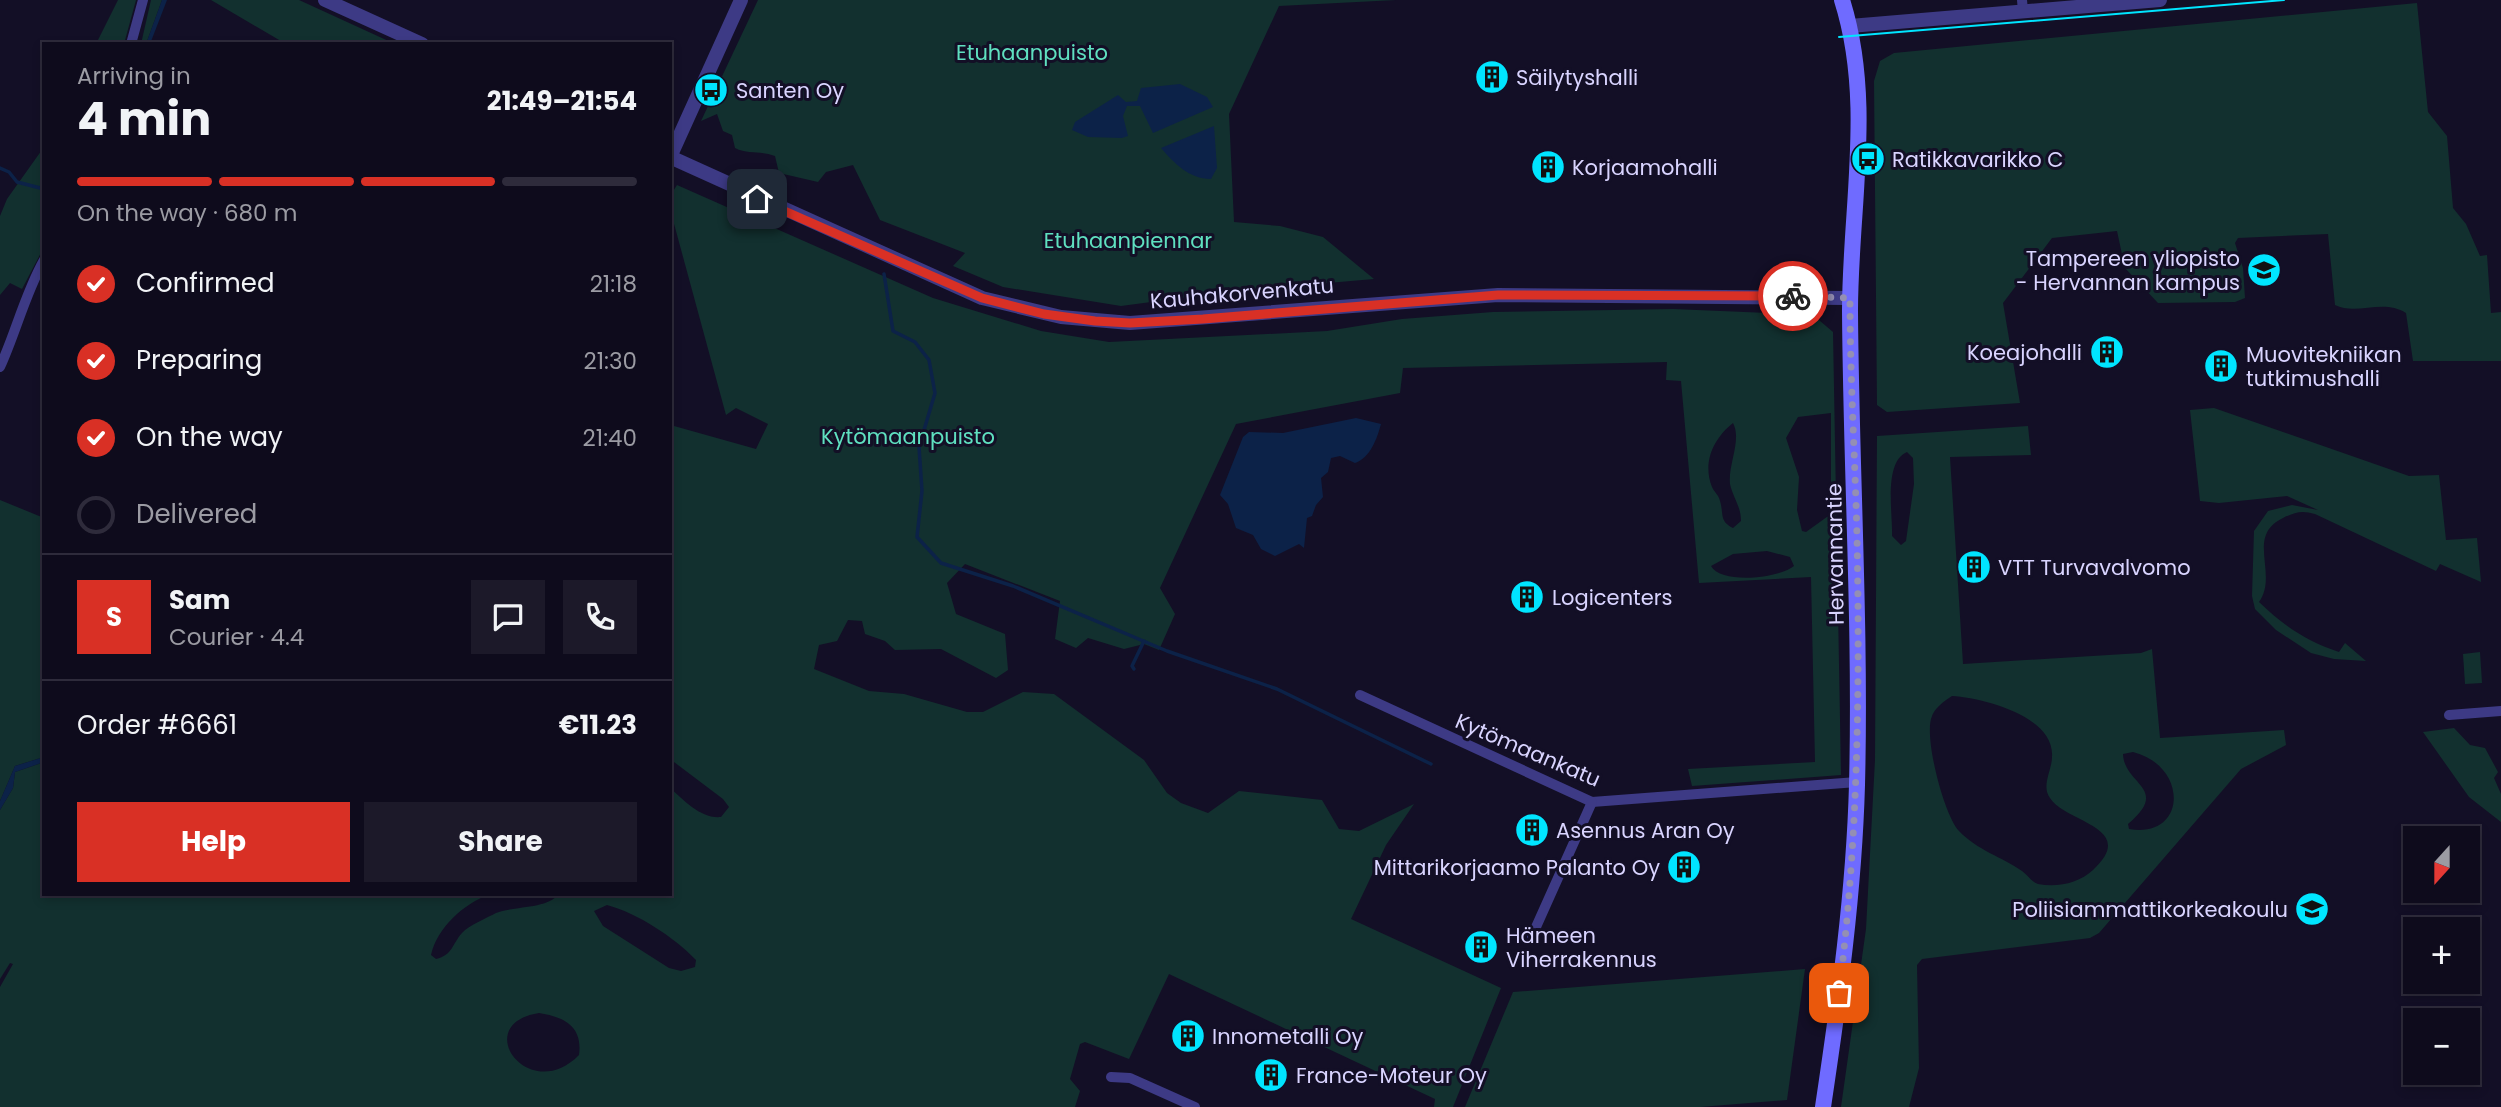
<!DOCTYPE html>
<meta charset="utf-8">
<style>
:root{--surface:#0e0b1c;--page:#1c1929;--text:#f1f3f6;--muted:#9b9ba3;--line:#2e2b3b;--accent:#d93025}
body{margin:0;font-family:Poppins,sans-serif;background:var(--page);color:var(--text);height:100vh;display:flex;flex-direction:column;font-size:26px;white-space:nowrap}
*{box-sizing:border-box;margin:0}
p{font-size:23px;color:var(--muted)}
.icon{flex:none;width:38px;height:38px;fill:none;stroke:currentColor;stroke-width:2;stroke-linecap:round;stroke-linejoin:round}
.map{position:relative;flex:1;overflow:hidden}
.details{position:absolute;left:42px;top:42px;width:630px;height:854px;display:flex;flex-direction:column;background:var(--surface);border-radius:0px;box-shadow:0 4px 10px #0003,0 0 0 2px var(--line)}
.details>*{flex:none}
.needle{width:46px;rotate:201deg}
.tools{position:absolute;left:2403px;top:826px;display:grid;gap:14px}
.tools a{display:grid;place-items:center;width:77px;height:77px;border-radius:0px;background:var(--surface);box-shadow:0 4px 10px #0003,0 0 0 2px var(--line);font-size:35px}
.pin{position:absolute;display:grid;place-items:center;width:60px;height:60px;color:#fff;margin:-30px;border-radius:14px;box-shadow:0 4px 10px #0006}
.courier{position:absolute;display:grid;place-items:center;width:70px;height:70px;margin:-35px;border:5px solid #d93025;border-radius:50%;background:#fff;color:#222;box-shadow:0 2px 9px #0007}
.headline em{font-style:normal;font-weight:700}
.headline div{display:flex;flex-direction:column-reverse}
.headline{display:flex;align-items:center;justify-content:space-between;height:119px;padding:0 35px}
h1{font-size:46px;font-weight:700;line-height:52px}
.bar{display:grid;grid-template-columns:repeat(4,1fr);gap:10px 7px;align-content:center;height:84px;padding:0 35px}
.bar i{height:9px;border-radius:5px;background:var(--line)}
.bar .on{background:var(--accent)}
.bar p{grid-column:span 4}
.line{display:flex;align-items:center;gap:18px;padding:0 35px;border-top:2px solid var(--line)}
.line div{flex:1}
.round{display:grid;place-items:center;flex:none;width:74px;height:74px;border-radius:0px;background:var(--page)}
ol{padding:0 35px;list-style:none}
li{display:flex;align-items:center;gap:21px;height:77px}
li p{margin-inline-start:auto}
li .icon{padding:7px;border-radius:50%;background:var(--accent);color:#fff;stroke-width:4}
li:last-child{color:var(--muted)}
li i{width:38px;height:38px;border:4px solid var(--line);border-radius:50%}
.action{display:flex;gap:14px;margin-top:auto;padding:14px 35px}
.action a{flex:1;height:80px;border-radius:0px;background:var(--accent);color:#fff;font-size:28px;font-weight:700;line-height:80px;text-align:center}
.action a+a{background:var(--page);color:var(--text)}
.map>svg:first-child{display:block}
.green{fill:#12302f;fill-rule:evenodd}
.water{fill:#0c2248}
.lines{fill:none;stroke-linecap:round;stroke-linejoin:round}
.stream{stroke:#0c2248;stroke-width:3.5}
.minor{stroke:#3d3a85;stroke-width:10}
.tertiary{stroke:#3d3a85;stroke-width:14}
.secondary{stroke:#6f6bff;stroke-width:16}
.tram{stroke:#00e5ff;stroke-width:2}
.done{stroke:#948fb3;stroke-width:7;stroke-dasharray:0 12.6}
.route{stroke:#d93025;stroke-width:9}
.labels{text-anchor:middle;dominant-baseline:central;stroke-width:6;stroke-linejoin:round;paint-order:stroke}
.park-label{font-size:21px;fill:#5fe0c0;stroke:#130f26}
.poi-label{font-size:21px;fill:#d9d4ff;stroke:#130f26;text-anchor:start}
.street-label{font-size:21px;fill:#d9d4ff;stroke:#130f26}
</style>
<div class="map">
<svg width="2501" height="1107" viewBox="0 0 2501 1107">
<rect width="100%" height="100%" fill="#130f26"/>
<g class="green">
<polygon points="118,0 136,0 124,44 96,44"/>
<polygon points="151,0 162,0 146,44 141,44"/>
<polygon points="211,0 299,0 395,44 286,44"/>
<path d="M758,0H1396L1279,6L1229,114L1234,222L1280,226L1323,237L1374,279L1234,291L1121,306L1003,287L953,266L965,253L880,220L853,165L826,172L818,182L779,173L775,156C760,150 749,155 735,148L732,135L723,131L717,114L701,121Z"/>
<path d="M2417,3L2428,112L2447,136L2453,208L2466,224L2480,256L2487,255L2491,313L2501,312V361H2413L2406,313C2383,298 2357,316 2335,305L2328,234L2238,238L2235,243L2243,268L2245,298L2235,302L2158,303L2125,268L2117,231L2052,238L2003,303L2020,403L1887,412L1877,405L1874,81L1880,61L1894,53Z"/>
<polygon points="44,147 44,247 22,289 10,283 0,295 0,216 7,199"/>
<path d="M677,185L933,298L1041,331L1109,342L1327,331L1402,319L1493,312L1673,309L1813,315L1833,332L1841,775L1692,786L1688,769L1815,762L1811,577L1699,583L1681,381L1666,380L1667,362L1403,368L1400,393L1236,424L1160,588L1175,614L1159,650L1144,644L1124,649L1088,638L1076,648L1055,639L1060,601L965,564L947,583L956,614L1005,634L1008,670L996,678L941,649L895,650L885,641L865,634L862,621L848,620L837,641L819,645L814,669L869,691L904,694L967,712H983L1023,692L1054,694L1144,760L1167,793L1181,803L1208,813L1239,791L1322,800L1339,829L1359,831L1414,804L1386,845L1351,919L1501,988L1453,1107H1434L1435,1099L1169,974L1129,1059L1085,1042L1080,1044L1070,1079L1080,1091L1075,1107H0V987L13,964L10,963L0,979V810L13,788L15,772L44,762V894H490C463,904 437,928 431,955L436,959C453,955 452,944 462,933C469,925 487,918 496,913C513,906 549,909 558,894H670V788C685,801 701,819 721,817L729,807L723,799L670,759V430L674,426L756,449L768,424L736,408L726,415L670,209V196ZM1831,413V514L1806,532L1802,531L1797,510L1799,477L1786,438L1798,417ZM1733,423C1742,440 1728,464 1730,484C1733,498 1741,506 1741,521L1733,528C1719,521 1724,514 1720,501C1719,495 1714,492 1712,487C1702,462 1714,438 1733,423ZM1767,551L1790,557L1794,566C1779,578 1722,585 1711,566L1733,554ZM607,905C637,913 674,937 696,960L695,967L681,971L669,968L603,926L594,911ZM539,1013C564,1017 583,1026 579,1055C529,1106 469,1024 539,1013Z"/>
<path d="M2214,408L2409,476L2439,475L2446,540L2477,538L2481,582L2440,564L2436,571L2315,514C2302,510 2295,512 2283,518C2245,536 2279,574 2259,602C2284,626 2306,641 2339,652L2345,643L2366,661L2334,659L2311,653L2276,630L2255,609L2252,596L2254,531L2268,511L2292,505L2318,510L2287,496L2219,503L2200,501L2190,410Z"/>
<path d="M2028,426L2031,455L1950,457L1963,664L2141,653L2152,649L2160,738L2284,730L2286,745L2241,769L2099,933L2090,938L1922,959L1917,965L1919,1068L1909,1107H1841L1866,929L1875,760L1877,436ZM1907,452L1913,458L1914,484L1906,541L1901,545L1892,536C1893,515 1883,462 1907,452ZM1952,696C1983,698 2055,716 2052,757C2052,770 2041,786 2050,798C2066,823 2139,827 2093,870C2079,883 2057,888 2038,884C2031,882 2028,875 2022,871C2002,857 1977,850 1959,831C1944,815 1925,741 1931,719C1934,708 1943,702 1952,696ZM2133,752C2189,766 2187,839 2129,829L2128,824C2171,788 2124,785 2123,754Z"/>
<polygon points="0,500 44,518 44,757 15,766 0,801"/>
<polygon points="2480,652 2482,683 2465,684 2463,654"/>
<polygon points="2454,728 2470,745 2485,748 2498,772 2494,778 2501,794 2501,822 2469,797 2423,732"/>
<polygon points="1805,969 1787,1100 1700,1107 1465,1107 1513,992"/>
</g>
<g class="water">
<polygon points="162,0 167,0 150,44 146,44"/>
<polygon points="1180,84 1207,97 1213,107 1153,133 1140,106 1127,106 1123,116 1128,136 1122,138 1088,137 1072,130 1075,122 1118,95 1126,102 1137,101 1141,88"/>
<path d="M1214,126L1217,168L1211,179C1189,179 1174,163 1161,148Z"/>
<path d="M1356,418L1381,424C1377,439 1370,458 1355,463L1340,456L1331,458L1328,472L1321,478L1323,497L1316,505L1312,516L1307,518L1304,548L1299,544L1275,556L1261,549L1253,535L1236,528L1228,504L1220,495L1243,437L1249,432L1283,433Z"/>
<polygon points="44,757 44,762 15,772 13,788 0,810 0,801 15,766"/>
</g>
<g class="lines">
<g class="stream">
<polyline points="0,168 9,172 17,182 44,189"/>
<polyline points="884,274 893,331 915,342 929,360 935,393 919,447 922,491 917,537 941,563 1013,586 1167,651 1277,689 1431,764"/>
<polyline points="1134,669 1132,666 1144,641"/>
</g>
<g class="minor">
<polyline points="2022,0 2023,11"/>
<polyline points="131,44 143,0"/>
<path d="M0,367C16,332 25,294 44,260"/>
<polyline points="1360,695 1592,802 1857,782"/>
<polyline points="2449,715 2501,711"/>
<polyline points="1532,936 1592,802"/>
<polyline points="1111,1077 1130,1078 1195,1107"/>
</g>
<g class="tertiary">
<polyline points="325,0 422,44"/>
<polyline points="1850,26 2160,0"/>
<polyline points="670,157 982,298 1061,317 1130,323 1498,295 1850,298"/>
<polyline points="670,157 741,0"/>
</g>
<path class="secondary" d="M1823,1107C1839,1000 1854,893 1857,785C1861,627 1851,469 1850,311C1850,207 1874,101 1842,0"/>
<polyline class="tram" points="1839,37 2284,0"/>
</g>
<g class="lines">
<path class="done" d="M1793,296L1850,298C1850,378 1855,457 1857,537C1860,689 1858,841 1839,993"/>
<polyline class="route" points="757,199 982,298 1044,314 1095,321 1130,323 1203,319 1498,295 1793,296"/>
</g>
<defs>
<g id="building-disc" transform="scale(1.75)"><circle r="9.5" fill="#00e5ff" stroke="#130f26"/><path d="M-4-6H4V6H1V3H-1V6H-4ZM-2.5-4.3h1.7v1.8h-1.7ZM.8-4.3h1.7v1.8H.8ZM-2.5-1h1.7V.8h-1.7ZM.8-1h1.7V.8H.8Z" fill="#111"/></g>
<g id="bus-disc" transform="scale(1.75)"><circle r="9.5" fill="#00e5ff" stroke="#130f26"/><path d="M-5-6H5V4H4V6H2V4H-2V6H-4V4H-5ZM-3.5-4V0h7V-4ZM-3.5 1.2v1.5H-2V1.2ZM2 1.2v1.5H3.5V1.2Z" fill="#111"/></g>
<g id="university-disc" transform="scale(1.75)"><circle r="9.5" fill="#00e5ff" stroke="#130f26"/><path d="M0-5L7-2L0 1L-7-2ZM-4 1L0 2.5L4 1V4Q0 6-4 4Z" fill="#111"/></g>
</defs>
<g fill-rule="evenodd">
<use href="#building-disc" x="1492" y="77"/>
<use href="#bus-disc" x="711" y="90"/>
<use href="#bus-disc" x="1868" y="159"/>
<use href="#building-disc" x="1548" y="167"/>
<use href="#university-disc" x="2264" y="270"/>
<use href="#building-disc" x="2107" y="352"/>
<use href="#building-disc" x="2221" y="366"/>
<use href="#building-disc" x="1974" y="567"/>
<use href="#building-disc" x="1527" y="597"/>
<use href="#building-disc" x="1532" y="830"/>
<use href="#building-disc" x="1684" y="867"/>
<use href="#university-disc" x="2312" y="909"/>
<use href="#building-disc" x="1481" y="947"/>
<use href="#building-disc" x="1188" y="1036"/>
<use href="#building-disc" x="1271" y="1075"/>
</g>
<g class="labels">
<g class="park-label">
<text x="1032" y="52">Etuhaanpuisto</text>
<text x="1128" y="240">Etuhaanpiennar</text>
<text x="908" y="436">Kytömaanpuisto</text>
</g>
<g class="poi-label">
<text x="1516" y="77">Säilytyshalli</text>
<text x="736" y="90">Santen Oy</text>
<text x="1892" y="159">Ratikkavarikko C</text>
<text x="1572" y="167">Korjaamohalli</text>
<text x="2240" y="258" text-anchor="end">Tampereen yliopisto<tspan x="2240" dy="24">- Hervannan kampus</tspan></text>
<text x="2082" y="352" text-anchor="end">Koeajohalli</text>
<text x="2246" y="354">Muovitekniikan<tspan x="2246" dy="24">tutkimushalli</tspan></text>
<text x="1998" y="567">VTT Turvavalvomo</text>
<text x="1552" y="597">Logicenters</text>
<text x="1556" y="830">Asennus Aran Oy</text>
<text x="1660" y="867" text-anchor="end">Mittarikorjaamo Palanto Oy</text>
<text x="2288" y="909" text-anchor="end">Poliisiammattikorkeakoulu</text>
<text x="1506" y="935">Hämeen<tspan x="1506" dy="24">Viherrakennus</tspan></text>
<text x="1212" y="1036">Innometalli Oy</text>
<text x="1296" y="1075">France-Moteur Oy</text>
</g>
<g class="street-label">
<text transform="translate(1242 293) rotate(-5)">Kauhakorvenkatu</text>
<text transform="translate(1835 554) rotate(-91)">Hervannantie</text>
<text transform="translate(1528 750) rotate(23)">Kytömaankatu</text>
</g>
</g>
</svg>
<div class="tools">
<a><svg class="needle" viewBox="-14 -14 28 28"><path d="M0-13l5 13h-10z" fill="#e53935"/><path d="M0 13l5-13h-10z" fill="#9b9ba3"/></svg></a>
<a>+</a>
<a>−</a>
</div>
<div class="pin" style="left:1839px;top:993px;background:#ea580c"><svg class="icon" aria-label="bag" viewBox="0 0 24 24"><path d="M5 8h14l-1 12H6zM9 8a3 3 0 0 1 6 0"/></svg></div>
<div class="pin" style="left:757px;top:199px;background:#1f2937"><svg class="icon" aria-label="home" viewBox="0 0 24 24"><path d="M3 11l9-7 9 7M6 9v11h12V9"/></svg></div>
<div class="courier" style="left:1793px;top:296px"><svg class="icon" aria-label="bike" viewBox="0 0 24 24"><circle cx="6" cy="16" r="4"/><circle cx="18" cy="16" r="4"/><path d="M6 16l4-8h5l3 8M10 8l3 8H6M13 5h3"/></svg></div>
<section class="details">
<div class="headline"><div><h1>4 min</h1><p>Arriving in</p></div><em>21:49–21:54</em></div>
<div class="bar"><i class="on"></i><i class="on"></i><i class="on"></i><i></i><p>On the way · 680 m</p></div>
<ol>
<li><svg class="icon" aria-label="check" viewBox="0 0 24 24"><path d="M5 12l5 5 9-10"/></svg>Confirmed<p>21:18</p></li>
<li><svg class="icon" aria-label="check" viewBox="0 0 24 24"><path d="M5 12l5 5 9-10"/></svg>Preparing<p>21:30</p></li>
<li><svg class="icon" aria-label="check" viewBox="0 0 24 24"><path d="M5 12l5 5 9-10"/></svg>On the way<p>21:40</p></li>
<li><i></i>Delivered</li>
</ol>
<div class="line" style="height:126px"><b class="round" style="background:var(--accent);color:#fff">S</b><div><b>Sam</b><p>Courier · 4.4</p></div><a class="round"><svg class="icon" aria-label="chat" viewBox="0 0 24 24"><path d="M4 5h16v11H9l-5 4z"/></svg></a><a class="round"><svg class="icon" aria-label="phone" viewBox="0 0 24 24"><path d="M5 4h4l2 5-3 2q2 4 5 5l2-3 5 2v4C11 20 4 13 5 4z"/></svg></a></div>
<div class="line" style="height:91px"><div>Order #6661</div><b>€11.23</b></div>
<div class="action"><a>Help</a><a>Share</a></div>
</section>
</div>
